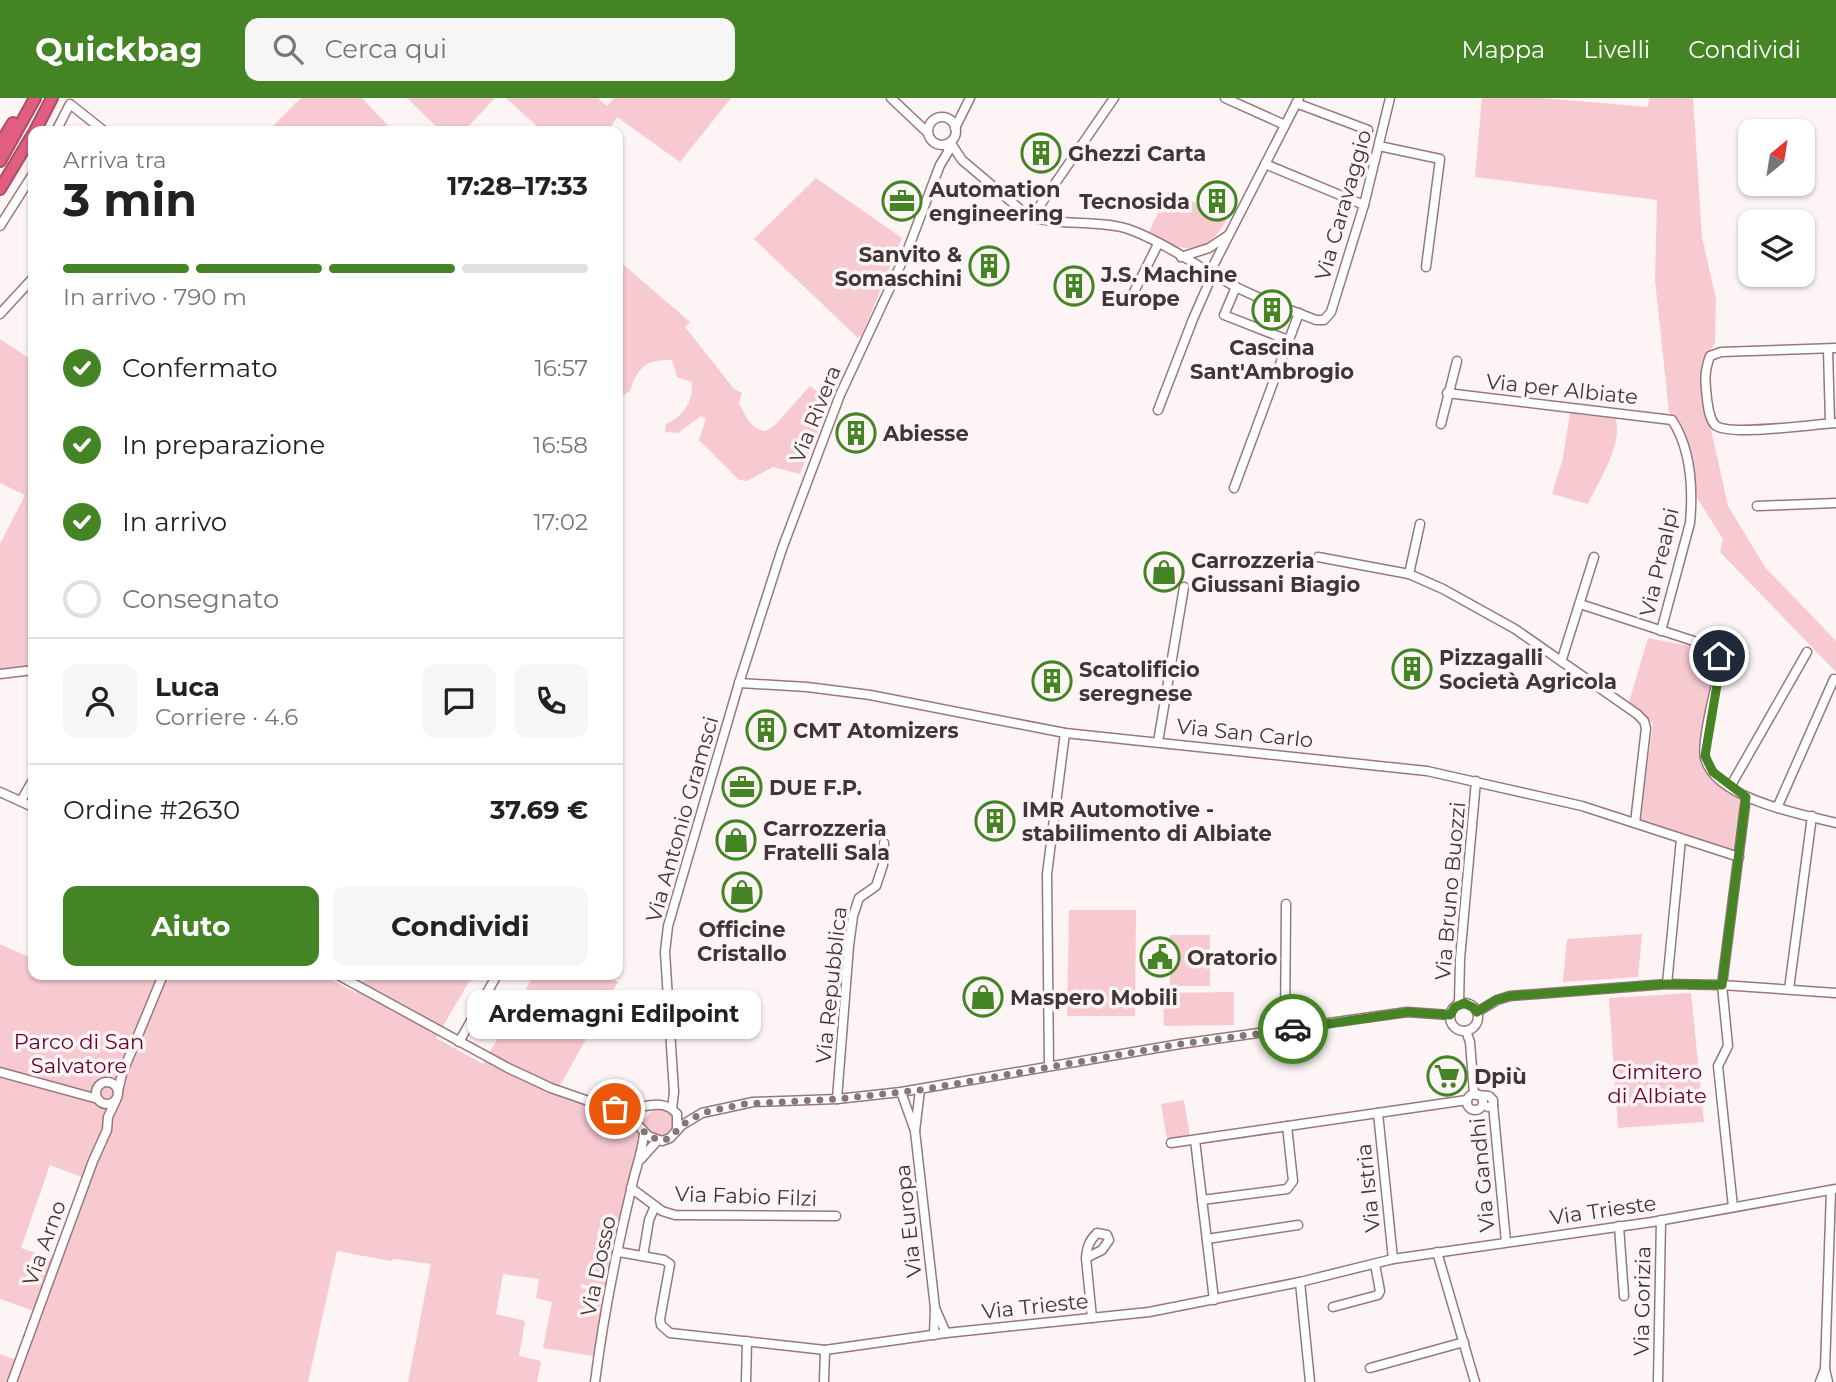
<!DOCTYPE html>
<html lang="it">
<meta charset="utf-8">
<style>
:root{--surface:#fff;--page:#f6f6f6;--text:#222;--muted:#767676;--line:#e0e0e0;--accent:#458424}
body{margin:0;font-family:Montserrat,sans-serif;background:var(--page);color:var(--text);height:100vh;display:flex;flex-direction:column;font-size:26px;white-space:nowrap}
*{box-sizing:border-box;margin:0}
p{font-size:23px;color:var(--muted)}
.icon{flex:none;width:38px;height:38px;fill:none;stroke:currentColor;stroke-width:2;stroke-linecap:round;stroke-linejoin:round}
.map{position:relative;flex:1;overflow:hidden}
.sheet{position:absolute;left:28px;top:28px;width:595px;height:854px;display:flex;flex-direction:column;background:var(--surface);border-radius:14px;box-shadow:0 2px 5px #0004}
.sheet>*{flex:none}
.needle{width:46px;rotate:30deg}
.buttons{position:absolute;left:1738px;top:21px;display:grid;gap:14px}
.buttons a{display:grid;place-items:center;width:77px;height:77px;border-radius:14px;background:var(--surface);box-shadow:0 2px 5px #0004;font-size:35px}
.pin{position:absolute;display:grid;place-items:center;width:60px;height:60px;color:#fff;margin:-30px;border:4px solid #fff;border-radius:50%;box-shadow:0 2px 7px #0007}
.courier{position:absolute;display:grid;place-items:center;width:70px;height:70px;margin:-35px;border:5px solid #458424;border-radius:50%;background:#fff;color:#222;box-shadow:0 2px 9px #0007}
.bubble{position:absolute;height:49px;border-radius:14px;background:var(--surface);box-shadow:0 2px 5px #0004;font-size:23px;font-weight:700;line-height:49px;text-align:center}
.summary em{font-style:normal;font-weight:700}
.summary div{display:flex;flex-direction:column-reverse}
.summary{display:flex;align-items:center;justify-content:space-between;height:119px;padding:0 35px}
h1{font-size:46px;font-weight:700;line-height:52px}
.bar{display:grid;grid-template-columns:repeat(4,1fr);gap:10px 7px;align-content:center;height:84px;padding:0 35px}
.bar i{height:9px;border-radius:5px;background:var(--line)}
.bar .selected{background:var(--accent)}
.bar p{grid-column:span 4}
.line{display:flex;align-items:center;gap:18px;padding:0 35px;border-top:2px solid var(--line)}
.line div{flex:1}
.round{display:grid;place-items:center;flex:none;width:74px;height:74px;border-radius:14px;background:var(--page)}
ol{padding:0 35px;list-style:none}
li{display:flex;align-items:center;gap:21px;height:77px}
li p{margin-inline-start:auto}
li .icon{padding:7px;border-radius:50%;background:var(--accent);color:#fff;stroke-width:4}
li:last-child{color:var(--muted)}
li i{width:38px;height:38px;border:4px solid var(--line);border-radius:50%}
.cta{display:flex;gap:14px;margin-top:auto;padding:14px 35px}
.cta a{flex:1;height:80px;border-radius:14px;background:var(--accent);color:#fff;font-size:28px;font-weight:700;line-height:80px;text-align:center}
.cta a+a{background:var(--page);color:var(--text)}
header{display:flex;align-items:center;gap:42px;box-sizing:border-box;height:98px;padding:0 35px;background:var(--accent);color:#fff}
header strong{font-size:33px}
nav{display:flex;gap:38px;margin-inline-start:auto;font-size:24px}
.search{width:490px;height:63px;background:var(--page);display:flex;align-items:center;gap:18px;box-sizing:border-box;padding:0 24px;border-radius:14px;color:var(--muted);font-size:26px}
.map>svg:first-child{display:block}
.green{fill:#f7cad1;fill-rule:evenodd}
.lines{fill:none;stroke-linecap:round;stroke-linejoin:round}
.minor-casing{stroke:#99777d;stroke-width:11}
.highway-casing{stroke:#aa4f66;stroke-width:14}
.minor{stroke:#fff;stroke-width:8}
.highway{stroke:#e25e80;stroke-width:10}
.done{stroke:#84777a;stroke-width:7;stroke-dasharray:0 12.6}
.route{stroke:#458424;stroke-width:9}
.labels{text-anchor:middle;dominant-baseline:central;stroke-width:7;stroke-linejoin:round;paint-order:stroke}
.poi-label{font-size:21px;font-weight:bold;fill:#433437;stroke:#fcf4f5;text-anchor:start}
.street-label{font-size:21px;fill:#433437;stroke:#fcf4f5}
.park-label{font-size:21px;fill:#6a002a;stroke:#fcf4f5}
</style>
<header>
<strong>Quickbag</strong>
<div class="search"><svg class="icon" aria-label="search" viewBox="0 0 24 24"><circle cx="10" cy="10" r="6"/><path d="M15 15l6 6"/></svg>Cerca qui</div>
<nav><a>Mappa</a><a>Livelli</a><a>Condividi</a></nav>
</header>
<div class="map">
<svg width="1836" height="1284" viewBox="0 0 1836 1284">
<rect width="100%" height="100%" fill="#fcf4f5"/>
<g class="green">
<polygon points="301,0 362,0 393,33 268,33"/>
<polygon points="407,0 495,0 464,33 441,33"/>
<polygon points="506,0 598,0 607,8 614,0 731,0 680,64 617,19 608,33 542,33"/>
<polygon points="1482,0 1543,0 1648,9 1649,0 1693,0 1702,139 1716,201 1715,245 1705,260 1701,272 1704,300 1728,408 1765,469 1836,543 1836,574 1720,454 1723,441 1697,400 1692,364 1676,322 1669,314 1655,182 1657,102 1475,79"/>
<polygon points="816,80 902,140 862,237 858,240 754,141"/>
<path d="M1169,92L1227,121C1205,161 1183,154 1148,136Z"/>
<path d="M618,162L690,224L685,229L734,291L742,295L739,305C746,318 750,331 766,333L775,327L810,288L830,303L800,376L773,369L747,383L739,382L699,342L706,321L701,318L678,335L665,334L666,326C684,318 693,304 692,284L677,279L672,262C646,261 637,270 630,293L618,300Z"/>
<polygon points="0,241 33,263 33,568 0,572 0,446 25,397 0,385"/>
<path d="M1570,315L1616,321C1622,349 1600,380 1588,406L1552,396L1563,360Z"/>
<polygon points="1648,540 1710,552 1716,562 1699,649 1706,672 1740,701 1733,753 1640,722 1653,626 1629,604"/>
<polygon points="1069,812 1136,812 1135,918 1067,918"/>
<polygon points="1642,836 1638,879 1563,884 1567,841"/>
<rect x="1170" y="837" width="40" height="51"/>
<path d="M0,846L33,861V877H323L356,895L368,877H473L436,940L483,966L534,877H607L618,884L562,984L553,995L645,1021L654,1011H666L672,1016L674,1029C669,1038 663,1039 653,1038L644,1026L607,1191L581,1186V1190L607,1195L597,1255L594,1258L543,1250L552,1204L536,1200L539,1181L503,1176L496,1216L525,1223L519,1258L541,1263L537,1284H408L431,1166L394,1161L391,1163L337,1153L308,1284H0V1256L14,1261L17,1259L34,1213L0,1201ZM50,1067L84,1080L54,1161L21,1150Z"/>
<polygon points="1234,894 1234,927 1164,928 1163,895"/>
<polygon points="1691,895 1704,1024 1618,1030 1609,900"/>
<polygon points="1184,1002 1190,1038 1167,1041 1161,1006"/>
</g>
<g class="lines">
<g class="minor-casing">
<g id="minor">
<polyline points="891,0 928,35"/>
<polyline points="1225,0 1285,27"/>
<polyline points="1296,5 1368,32"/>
<circle cx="942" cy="33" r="14"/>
<polyline points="955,30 970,0"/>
<polyline points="56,33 70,6 104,33"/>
<path d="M950,44L962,62L1027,117C1054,129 1097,121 1128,131C1162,143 1195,167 1227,184C1254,200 1286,210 1316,222H1324L1331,214L1364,107L1390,0"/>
<polyline points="1379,48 1440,61 1426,169"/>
<polyline points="1265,66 1364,107"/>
<polyline points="1032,119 1114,0"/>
<polyline points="0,128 33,76"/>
<polyline points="1181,159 1209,150 1227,138"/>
<polyline points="1236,189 1224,217 1288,242"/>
<polyline points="1129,204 1158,146"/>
<polyline points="0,216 33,180"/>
<path d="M1836,250L1721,254L1710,258C1704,275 1705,282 1707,301C1708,309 1709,320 1715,327C1728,339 1814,326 1836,325"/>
<polyline points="1828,251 1830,325"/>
<path d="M1447,295L1672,322C1691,351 1693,392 1690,425L1661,533"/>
<polyline points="1158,312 1193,221 1211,180 1210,174 1299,0"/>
<polyline points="1441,326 1457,263"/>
<polyline points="1234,390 1299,215"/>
<polyline points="1757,408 1836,405"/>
<polyline points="1318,459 1409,476 1443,491 1515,531 1637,616 1644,623 1646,630 1635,725"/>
<polyline points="1409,476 1420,426"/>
<path d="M1580,506L1706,547C1716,554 1719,558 1720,569C1716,589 1701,643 1705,660C1715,701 1801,716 1836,725"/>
<polyline points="1562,561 1594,459"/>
<polyline points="0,576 33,572"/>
<polyline points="739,585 807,589 870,597 1065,635 1427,673 1582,708 1739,759"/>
<polyline points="1158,644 1184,489"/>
<polyline points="1730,689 1807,554"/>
<polyline points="0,694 33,709"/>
<polyline points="21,703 33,682"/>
<polyline points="1777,710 1834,581"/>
<polyline points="338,877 508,970 551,990 629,1017 648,1038 662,1043 670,1040 682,1027 702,1015 753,1004 837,1001 901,994 1180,946 1407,914 1450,917"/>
<polyline points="1667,886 1681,741"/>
<polyline points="1789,891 1812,718"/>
<circle cx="1464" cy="919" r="14"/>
<polyline points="1459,906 1460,861 1476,683"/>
<polyline points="1477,914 1497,902 1510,898 1667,886 1722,887 1836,895"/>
<polyline points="1285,932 1286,806"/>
<polyline points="1466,933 1470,944 1474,996"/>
<polyline points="459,944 497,877"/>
<polyline points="1049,968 1047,776 1065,635"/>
<polyline points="0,974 98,1001"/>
<circle cx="107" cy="995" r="11"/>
<polyline points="118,993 122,976 163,877"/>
<polyline points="901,994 915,1033 935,1210 934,1237"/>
<circle cx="1475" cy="1004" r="8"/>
<polyline points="1476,997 1489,998 1493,1002 1493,1007 1488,1009"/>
<polyline points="837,1001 849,848 853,818 859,800 876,788 883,767 884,745"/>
<polyline points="1493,1007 1506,1144"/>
<path d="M621,1011C640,1012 663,998 677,1016V1032"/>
<polyline points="672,1011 674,994 665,854 668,828 739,585 782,451 840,297 908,151 940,67 948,54 949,46"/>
<polyline points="1378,1015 1393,1161"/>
<polyline points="915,1033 920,992"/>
<polyline points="1195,1042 1214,1202"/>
<polyline points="1171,1045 1467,1002"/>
<polyline points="641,1061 657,1043"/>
<polyline points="631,1090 662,1113 675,1117 836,1118"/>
<polyline points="1202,1102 1287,1091 1293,1083 1287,1028"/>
<polyline points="1733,1109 1718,968 1728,948 1722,887 1746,699"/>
<polyline points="1619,1128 1624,1198"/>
<polyline points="1207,1141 1298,1127"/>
<polyline points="619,1154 664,1162 670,1166 660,1221 661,1227 670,1235 825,1252 946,1235 1149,1214 1300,1184 1393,1161 1652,1124 1836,1091"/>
<polyline points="1437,1154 1475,1284"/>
<polyline points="643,1158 649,1122 655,1108"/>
<path d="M1086,1160C1087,1149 1089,1143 1097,1135L1107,1137L1109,1142L1102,1152L1086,1160L1092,1220"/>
<polyline points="1300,1184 1310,1284"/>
<polyline points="1333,1209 1378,1197 1380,1193 1375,1166"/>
<polyline points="935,1210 946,1235"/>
<polyline points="1370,1270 1464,1244"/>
<polyline points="12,1284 93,1063 107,1032 108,1019 116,1002"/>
<path d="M595,1284C603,1220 616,1155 631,1092C635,1071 642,1057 644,1035"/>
<polyline points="746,1284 747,1243"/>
<polyline points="824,1284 825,1252"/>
<polyline points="1658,1284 1661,1122"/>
<polyline points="1820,1284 1825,1271"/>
<polyline points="1828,1284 1825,1271 1831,1092"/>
</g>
</g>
<g class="highway-casing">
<g id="highway">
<polyline points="35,33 52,0"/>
<polyline points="0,46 13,25"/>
<polyline points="0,63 35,0"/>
<polyline points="0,91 33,36"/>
</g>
</g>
<use href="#minor" class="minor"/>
<use href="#highway" class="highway"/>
</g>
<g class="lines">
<polyline class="done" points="615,1011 631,1019 648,1038 662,1043 670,1040 682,1027 702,1015 743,1006 837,1001 920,992 1180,946 1293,931"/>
<polyline class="route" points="1293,931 1408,914 1450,917 1455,909 1464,905 1474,910 1477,914 1496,902 1510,898 1667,886 1722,887 1746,699 1713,674 1705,658 1720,569 1719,558"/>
</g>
<defs>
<g id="building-ring" transform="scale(2.0125)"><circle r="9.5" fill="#fcf4f5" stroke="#458424" stroke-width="1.5"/><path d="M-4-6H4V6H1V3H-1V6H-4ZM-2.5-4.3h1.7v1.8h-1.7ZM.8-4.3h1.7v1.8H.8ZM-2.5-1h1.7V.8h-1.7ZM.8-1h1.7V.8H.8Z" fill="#458424"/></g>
<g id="office-ring" transform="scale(2.0125)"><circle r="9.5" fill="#fcf4f5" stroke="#458424" stroke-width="1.5"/><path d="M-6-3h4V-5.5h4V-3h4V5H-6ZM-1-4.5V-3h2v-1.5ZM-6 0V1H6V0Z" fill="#458424"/></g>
<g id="shop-ring" transform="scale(2.0125)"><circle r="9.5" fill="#fcf4f5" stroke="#458424" stroke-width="1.5"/><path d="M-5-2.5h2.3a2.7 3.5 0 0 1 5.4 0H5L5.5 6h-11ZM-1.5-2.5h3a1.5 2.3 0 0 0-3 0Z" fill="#458424"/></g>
<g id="civic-ring" transform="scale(2.0125)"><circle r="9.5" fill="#fcf4f5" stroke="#458424" stroke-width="1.5"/><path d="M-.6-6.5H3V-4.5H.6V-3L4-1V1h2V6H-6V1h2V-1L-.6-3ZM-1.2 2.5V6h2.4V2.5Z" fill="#458424"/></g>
<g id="supermarket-ring" transform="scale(2.0125)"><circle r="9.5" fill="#fcf4f5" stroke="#458424" stroke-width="1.5"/><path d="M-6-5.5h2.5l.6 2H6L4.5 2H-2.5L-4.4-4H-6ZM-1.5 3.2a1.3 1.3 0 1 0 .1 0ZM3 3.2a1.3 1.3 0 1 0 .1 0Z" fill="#458424"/></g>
</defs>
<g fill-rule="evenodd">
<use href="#building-ring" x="1041" y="55"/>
<use href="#office-ring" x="902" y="103"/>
<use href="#building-ring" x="1217" y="103"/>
<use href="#building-ring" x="989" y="168"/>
<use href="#building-ring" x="1074" y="188"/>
<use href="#building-ring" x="1272" y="212"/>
<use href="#building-ring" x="856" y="335"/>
<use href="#shop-ring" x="1164" y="474"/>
<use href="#building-ring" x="1412" y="571"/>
<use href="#building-ring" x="1052" y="583"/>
<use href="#building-ring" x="766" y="632"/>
<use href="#office-ring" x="742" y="689"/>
<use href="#building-ring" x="995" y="723"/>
<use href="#shop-ring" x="736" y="742"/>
<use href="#shop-ring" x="742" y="794"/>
<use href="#civic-ring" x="1160" y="859"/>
<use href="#shop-ring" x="983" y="899"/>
<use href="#supermarket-ring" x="1447" y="978"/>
</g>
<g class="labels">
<g class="poi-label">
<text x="1068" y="55">Ghezzi Carta</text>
<text x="929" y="91">Automation<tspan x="929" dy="24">engineering</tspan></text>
<text x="1190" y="103" text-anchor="end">Tecnosida</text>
<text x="962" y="156" text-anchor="end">Sanvito &amp;<tspan x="962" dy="24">Somaschini</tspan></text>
<text x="1101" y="176">J.S. Machine<tspan x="1101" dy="24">Europe</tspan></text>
<text x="1272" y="249" text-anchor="middle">Cascina<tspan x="1272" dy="24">Sant'Ambrogio</tspan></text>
<text x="883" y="335">Abiesse</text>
<text x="1191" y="462">Carrozzeria<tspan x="1191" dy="24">Giussani Biagio</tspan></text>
<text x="1439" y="559">Pizzagalli<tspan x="1439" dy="24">Società Agricola</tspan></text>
<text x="1079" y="571">Scatolificio<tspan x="1079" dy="24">seregnese</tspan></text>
<text x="793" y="632">CMT Atomizers</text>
<text x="769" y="689">DUE F.P.</text>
<text x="1022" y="711">IMR Automotive -<tspan x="1022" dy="24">stabilimento di Albiate</tspan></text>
<text x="763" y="730">Carrozzeria<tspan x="763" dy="24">Fratelli Sala</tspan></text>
<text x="742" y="831" text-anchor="middle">Officine<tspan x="742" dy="24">Cristallo</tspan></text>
<text x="1187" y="859">Oratorio</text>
<text x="1010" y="899">Maspero Mobili</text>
<text x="1474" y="978">Dpiù</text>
</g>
<g class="street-label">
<text transform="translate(1343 107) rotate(-74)">Via Caravaggio</text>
<text transform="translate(1562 291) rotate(6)">Via per Albiate</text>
<text transform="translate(815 316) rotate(-68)">Via Rivera</text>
<text transform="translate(1659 464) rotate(-77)">Via Prealpi</text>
<text transform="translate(1245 635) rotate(6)">Via San Carlo</text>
<text transform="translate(682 721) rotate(-74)">Via Antonio Gramsci</text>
<text transform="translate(1450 793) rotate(-85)">Via Bruno Buozzi</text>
<text transform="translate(831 887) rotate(-84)">Via Repubblica</text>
<text transform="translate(1482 1077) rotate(-95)">Via Gandhi</text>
<text transform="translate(1368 1090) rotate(-96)">Via Istria</text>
<text transform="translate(746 1098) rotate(2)">Via Fabio Filzi</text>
<text transform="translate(1603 1112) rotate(-8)">Via Trieste</text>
<text transform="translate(908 1123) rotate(-96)">Via Europa</text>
<text transform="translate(44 1145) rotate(-70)">Via Arno</text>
<text transform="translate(598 1168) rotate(-78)">Via Dosso</text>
<text transform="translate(1642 1203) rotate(-89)">Via Gorizia</text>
<text transform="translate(1035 1208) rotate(-6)">Via Trieste</text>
</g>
<g class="park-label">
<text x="79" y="943">Parco di San<tspan x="79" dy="24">Salvatore</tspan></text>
<text x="1657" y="973">Cimitero<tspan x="1657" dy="24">di Albiate</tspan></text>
</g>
</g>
</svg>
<div class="buttons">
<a><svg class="needle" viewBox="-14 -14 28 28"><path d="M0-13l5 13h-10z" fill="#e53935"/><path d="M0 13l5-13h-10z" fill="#767676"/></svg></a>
<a><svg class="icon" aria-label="layers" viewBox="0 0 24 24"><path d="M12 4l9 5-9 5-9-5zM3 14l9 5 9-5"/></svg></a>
</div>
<div class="pin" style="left:615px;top:1011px;background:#ea580c"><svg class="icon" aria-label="bag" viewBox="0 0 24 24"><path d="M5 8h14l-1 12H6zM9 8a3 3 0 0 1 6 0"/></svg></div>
<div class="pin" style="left:1719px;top:558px;background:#1f2937"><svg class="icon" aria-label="home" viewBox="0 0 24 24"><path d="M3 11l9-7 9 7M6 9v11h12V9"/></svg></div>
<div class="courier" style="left:1293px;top:931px"><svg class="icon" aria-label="car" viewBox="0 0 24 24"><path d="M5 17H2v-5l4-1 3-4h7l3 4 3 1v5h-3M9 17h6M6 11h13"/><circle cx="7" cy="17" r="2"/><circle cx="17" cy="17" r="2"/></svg></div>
<div class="bubble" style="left:467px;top:892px;width:294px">Ardemagni Edilpoint</div>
<section class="sheet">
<div class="summary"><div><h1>3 min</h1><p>Arriva tra</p></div><em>17:28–17:33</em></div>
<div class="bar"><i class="selected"></i><i class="selected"></i><i class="selected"></i><i></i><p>In arrivo · 790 m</p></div>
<ol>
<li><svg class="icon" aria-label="check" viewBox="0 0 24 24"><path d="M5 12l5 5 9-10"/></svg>Confermato<p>16:57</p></li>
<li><svg class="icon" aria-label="check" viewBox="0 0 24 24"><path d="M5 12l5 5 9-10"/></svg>In preparazione<p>16:58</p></li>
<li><svg class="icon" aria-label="check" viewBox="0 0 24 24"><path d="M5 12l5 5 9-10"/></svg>In arrivo<p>17:02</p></li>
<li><i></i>Consegnato</li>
</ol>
<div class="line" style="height:126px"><a class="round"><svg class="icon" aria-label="person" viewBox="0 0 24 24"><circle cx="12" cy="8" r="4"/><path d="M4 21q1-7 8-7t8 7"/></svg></a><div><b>Luca</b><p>Corriere · 4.6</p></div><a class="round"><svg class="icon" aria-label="chat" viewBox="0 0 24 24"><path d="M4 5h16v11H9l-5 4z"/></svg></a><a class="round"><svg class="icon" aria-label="phone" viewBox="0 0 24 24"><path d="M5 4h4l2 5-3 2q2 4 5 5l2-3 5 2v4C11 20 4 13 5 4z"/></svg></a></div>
<div class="line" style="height:91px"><div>Ordine #2630</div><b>37.69 €</b></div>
<div class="cta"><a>Aiuto</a><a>Condividi</a></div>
</section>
</div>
